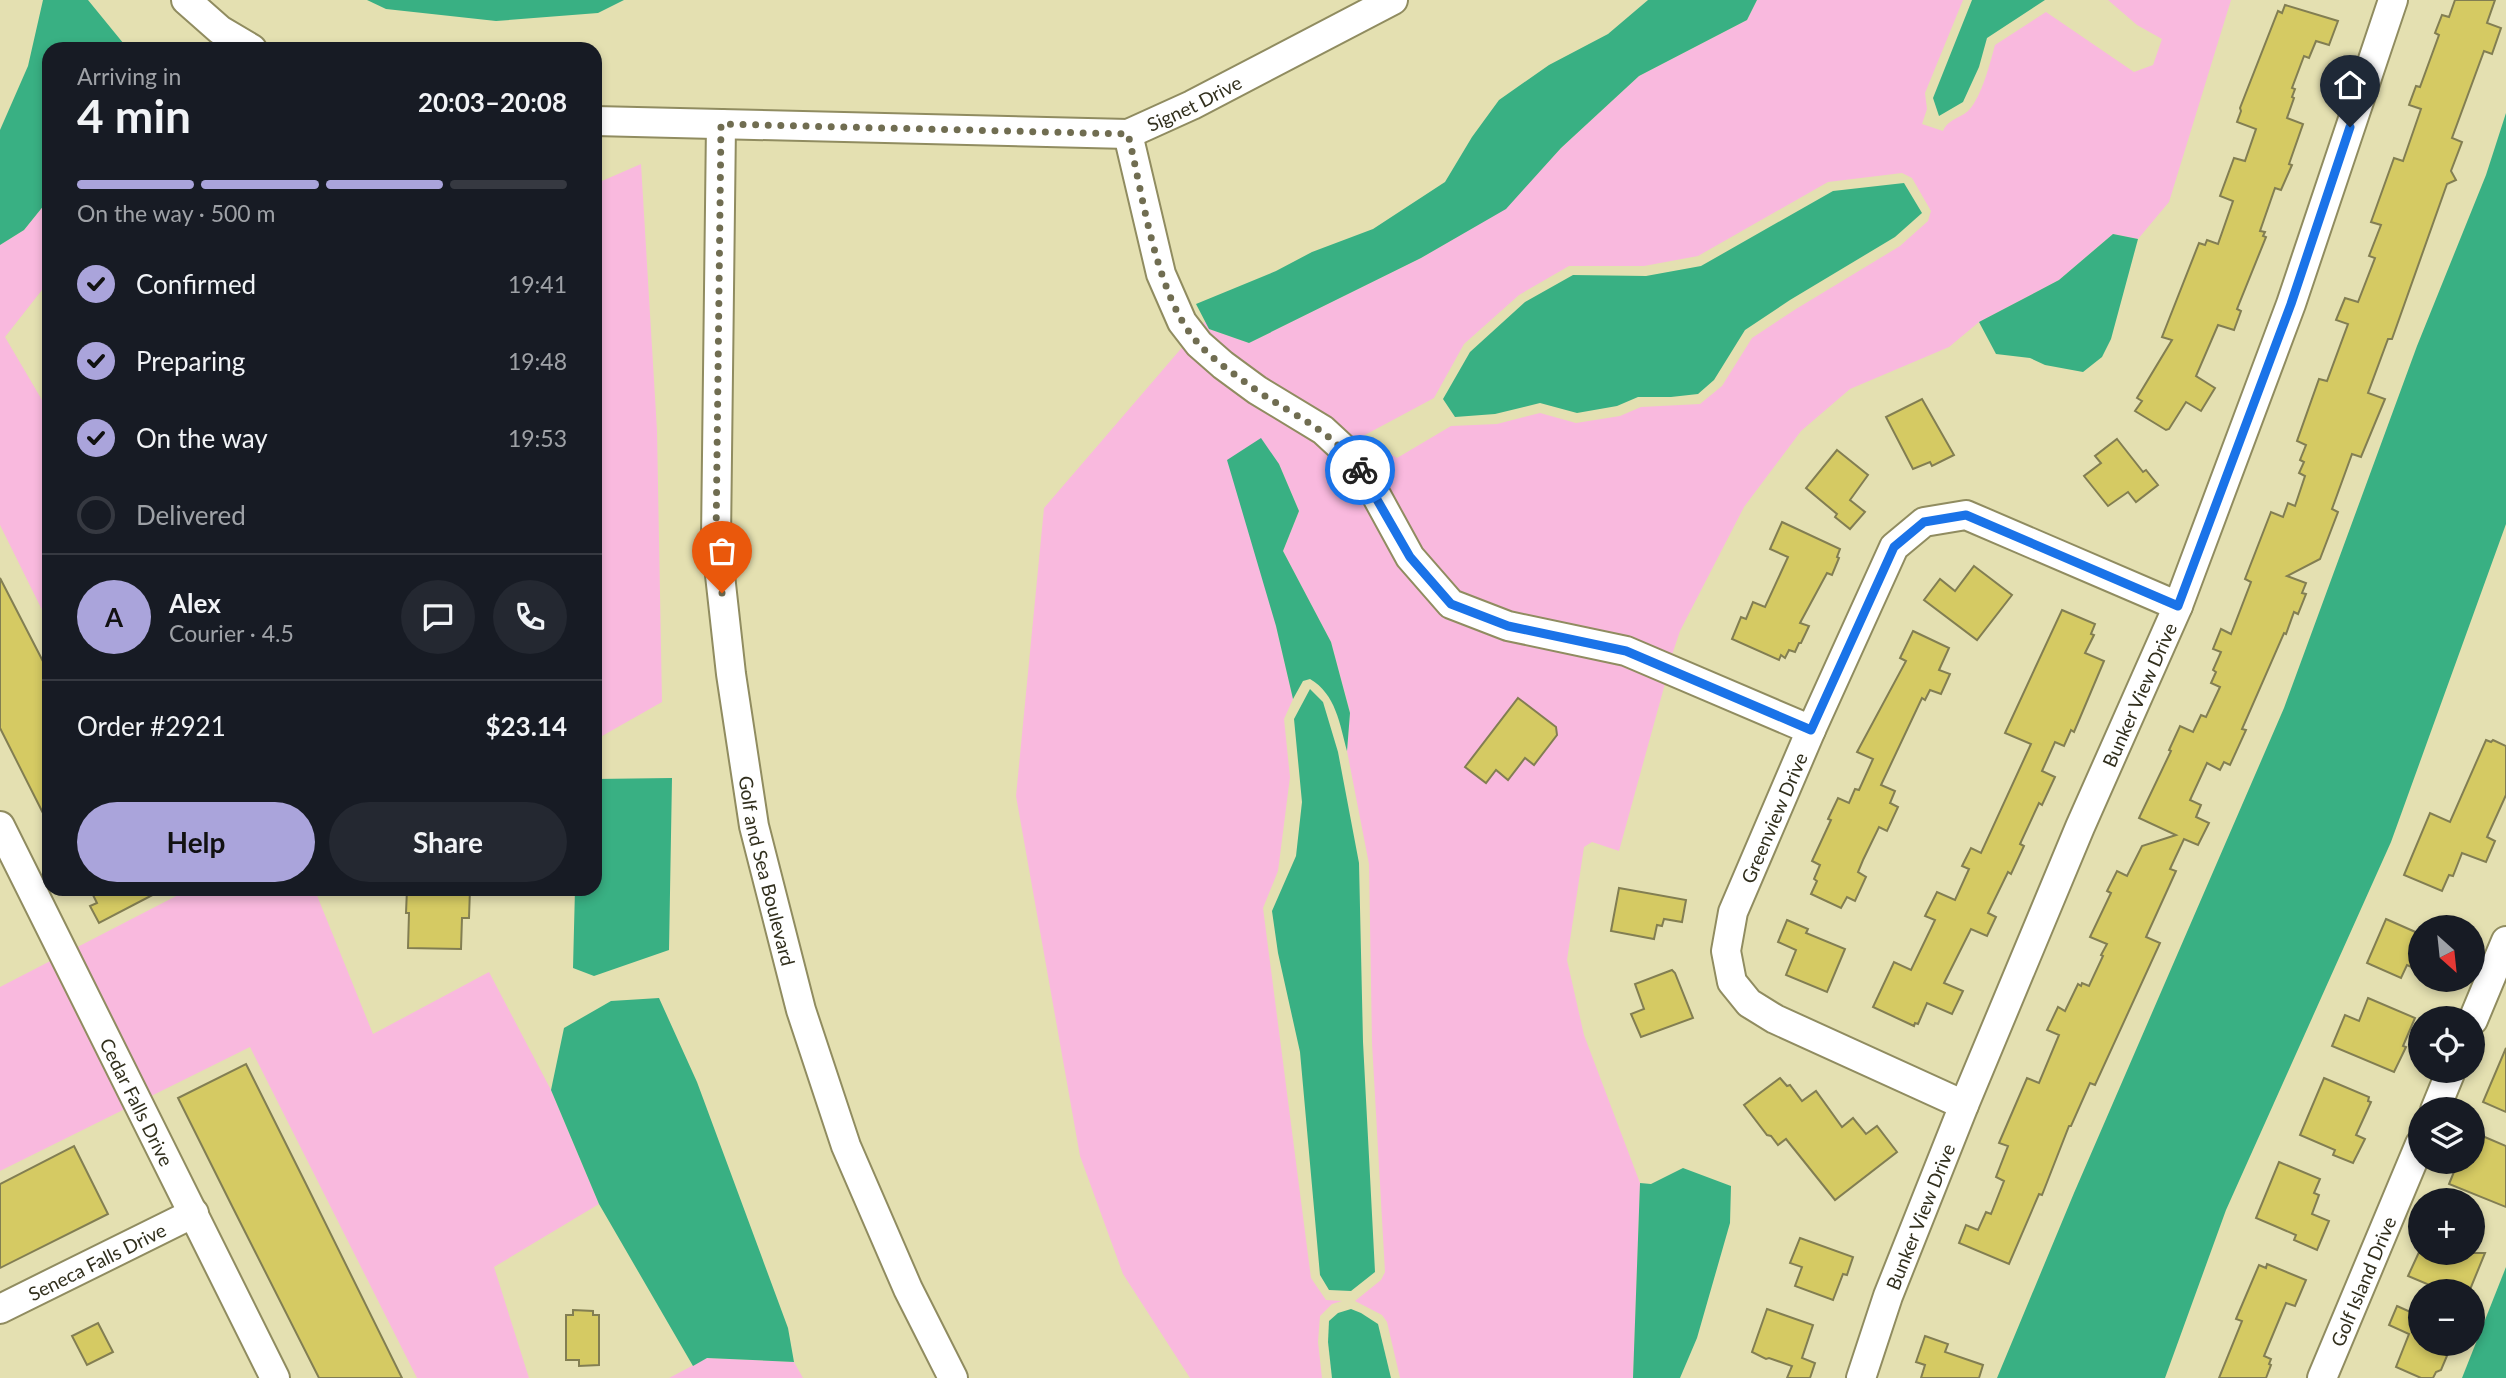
<!DOCTYPE html>
<meta charset="utf-8">
<style>
:root{--surface:#171b24;--page:#242831;--text:#f1f3f6;--muted:#9ea1a6;--line:#363941;--accent:#aaa4db}
body{margin:0;font-family:Lato,sans-serif;background:var(--page);color:var(--text);height:100vh;display:flex;flex-direction:column;font-size:26px;white-space:nowrap}
*{box-sizing:border-box;margin:0}
p{font-size:23px;color:var(--muted)}
.icon{flex:none;width:38px;height:38px;fill:none;stroke:currentColor;stroke-width:2;stroke-linecap:round;stroke-linejoin:round}
.map{position:relative;flex:1;overflow:hidden}
.drawer{position:absolute;left:42px;top:42px;width:560px;height:854px;display:flex;flex-direction:column;background:var(--surface);border-radius:21px;box-shadow:0 4px 10px #0003}
.drawer>*{flex:none}
.needle{width:46px;rotate:153deg}
.fabs{position:absolute;left:2408px;top:915px;display:grid;gap:14px}
.fabs a{display:grid;place-items:center;width:77px;height:77px;border-radius:50%;background:var(--surface);box-shadow:0 4px 10px #0003;font-size:35px}
.pin{position:absolute;display:grid;place-items:center;width:60px;height:60px;color:#fff;margin:-72px -30px;border-radius:50% 50% 50% 0;rotate:-45deg;box-shadow:0 0 7px #0007}
.pin .icon{rotate:45deg}
.courier{position:absolute;display:grid;place-items:center;width:70px;height:70px;margin:-35px;border:5px solid #1a73e8;border-radius:50%;background:#fff;color:#222;box-shadow:0 2px 9px #0007}
.head em{font-style:normal;font-weight:700}
.head div{display:flex;flex-direction:column-reverse}
.head{display:flex;align-items:center;justify-content:space-between;height:119px;padding:0 35px}
h1{font-size:46px;font-weight:700;line-height:52px}
.bar{display:grid;grid-template-columns:repeat(4,1fr);gap:10px 7px;align-content:center;height:84px;padding:0 35px}
.bar i{height:9px;border-radius:5px;background:var(--line)}
.bar .selected{background:var(--accent)}
.bar p{grid-column:span 4}
.line{display:flex;align-items:center;gap:18px;padding:0 35px;border-top:2px solid var(--line)}
.line div{flex:1}
.round{display:grid;place-items:center;flex:none;width:74px;height:74px;border-radius:37px;background:var(--page)}
ol{padding:0 35px;list-style:none}
li{display:flex;align-items:center;gap:21px;height:77px}
li p{margin-inline-start:auto}
li .icon{padding:7px;border-radius:50%;background:var(--accent);color:#111;stroke-width:4}
li:last-child{color:var(--muted)}
li i{width:38px;height:38px;border:4px solid var(--line);border-radius:50%}
.primary-button{display:flex;gap:14px;margin-top:auto;padding:14px 35px}
.primary-button a{flex:1;height:80px;border-radius:42px;background:var(--accent);color:#111;font-size:28px;font-weight:700;line-height:80px;text-align:center}
.primary-button a+a{background:var(--page);color:var(--text)}
.map>svg:first-child{display:block}
.green{fill:#f9b9de;fill-rule:evenodd}
.water{fill:#39b083}
.building{fill:#d5ca63;stroke:#827e52;stroke-width:2}
.lines{fill:none;stroke-linecap:round;stroke-linejoin:round}
.minor-casing{stroke:#908c60;stroke-width:32}
.minor{stroke:#fff;stroke-width:28}
.done{stroke:#706d51;stroke-width:7;stroke-dasharray:0 12.6}
.route{stroke:#1a73e8;stroke-width:9}
.labels{text-anchor:middle;dominant-baseline:central;stroke-width:7;stroke-linejoin:round;paint-order:stroke}
.street-label{font-size:19px;fill:#312f1d;stroke:#e4e0b1}
</style>
<div class="map">
<svg width="2506" height="1378" viewBox="0 0 2506 1378">
<rect width="100%" height="100%" fill="#e4e0b1"/>
<g class="green">
<path d="M1757,0H1963L1925,93L1927,109L1922,124L1943,131C1948,119 1961,118 1969,110C1982,96 1990,63 1995,45L2046,12L2134,72L2153,65L2162,39L2137,25L2108,0H2231L2169,202L2138,239L2113,234L2059,280L1979,322L1949,347L1850,389L1801,431L1744,507L1680,631L1671,658L1510,615L1456,594L1419,550L1262,380L1200,328L1205,321L1209,329L1249,343L1421,258L1505,209L1561,148L1639,76L1747,20ZM1902,173L1912,178L1931,211L1928,221L1900,246L1796,309L1752,338L1722,386L1700,404L1641,407L1620,416L1576,423L1540,413L1497,424L1451,426L1397,458L1363,436L1434,398L1464,344L1519,295L1569,266H1644L1698,256L1828,182Z"/>
<polygon points="641,164 657,430 662,702 595,740 595,184"/>
<polygon points="49,199 49,281 5,337 49,412 49,624 0,525 0,245 24,230"/>
<polygon points="1185,344 1317,440 1341,462 1443,611 1624,662 1666,680 1619,851 1592,842 1584,847 1567,960 1584,1035 1640,1183 1633,1378 1400,1378 1387,1322 1382,1315 1355,1301 1381,1280 1385,1272 1372,1043 1369,864 1347,751 1350,712 1331,642 1283,551 1299,511 1279,464 1276,626 1293,699 1284,719 1290,777 1278,871 1263,908 1311,1278 1326,1300 1342,1301 1332,1304 1320,1316 1318,1342 1322,1378 1190,1378 1123,1274 1080,1156 1016,796 1044,508"/>
<polygon points="180,889 323,889 316,893 373,1034 489,972 551,1090 599,1204 494,1267 529,1378 417,1378 250,1047 0,1171 0,987 182,893"/>
<polygon points="707,1358 794,1362 803,1378 669,1378"/>
</g>
<g class="water">
<polygon points="43,0 88,0 128,49 49,49 49,199 24,230 0,245 0,130 28,66"/>
<polygon points="367,0 624,0 598,13 496,21 386,9"/>
<polygon points="1648,0 1757,0 1747,20 1639,76 1561,148 1506,209 1421,258 1249,343 1209,329 1196,304 1276,271 1312,252 1373,229 1445,182 1472,137 1499,100 1549,65 1608,34"/>
<polygon points="1972,0 2045,0 1987,38 1979,67 1963,102 1939,116 1933,98"/>
<polygon points="2506,113 2506,524 2391,842 2226,1210 2165,1378 1997,1378 2074,1193 2284,708 2417,346 2486,175"/>
<polygon points="1904,183 1922,213 1895,237 1790,300 1745,330 1714,380 1698,394 1671,397 1638,397 1617,406 1577,413 1540,403 1495,414 1455,417 1443,399 1470,352 1525,302 1573,275 1646,276 1701,266 1833,191"/>
<polygon points="2113,234 2138,239 2111,339 2102,357 2083,372 2045,365 2030,358 1996,354 1979,322 2059,280"/>
<path d="M1261,438L1279,464L1299,511L1283,551L1331,642L1350,713L1347,751C1340,725 1336,694 1310,679L1303,681L1293,699L1276,626L1227,460Z"/>
<polygon points="1310,689 1323,702 1338,752 1359,863 1363,1042 1375,1272 1351,1291 1329,1290 1320,1275 1300,1052 1278,953 1272,911 1296,856 1302,802 1294,719"/>
<polygon points="672,778 669,950 594,976 573,968 575,889 595,889 595,779"/>
<polygon points="659,998 697,1082 788,1328 794,1362 707,1358 693,1366 599,1204 551,1090 564,1028 611,1001"/>
<polygon points="1683,1168 1731,1186 1730,1223 1697,1338 1680,1378 1633,1378 1640,1183 1651,1184"/>
<polygon points="2506,1267 2506,1378 2462,1378"/>
<polygon points="1351,1309 1361,1313 1378,1324 1391,1378 1332,1378 1328,1342 1329,1321 1338,1313"/>
</g>
<g class="building">
<polygon points="2455,0 2495,0 2487,23 2501,28 2492,54 2484,51 2452,138 2462,142 2451,171 2456,180 2447,184 2392,339 2388,339 2368,393 2385,399 2361,457 2352,454 2332,509 2338,512 2320,559 2287,576 2306,583 2302,593 2306,594 2298,614 2294,612 2286,634 2284,633 2242,729 2246,730 2230,765 2224,762 2220,770 2207,763 2190,800 2201,805 2196,817 2209,823 2198,845 2184,839 2170,869 2176,871 2146,937 2160,943 2095,1085 2090,1083 2071,1126 2069,1126 2042,1195 2039,1194 2009,1264 1959,1243 1966,1225 1978,1230 1986,1212 1991,1214 2004,1181 1996,1177 2008,1146 1999,1143 2027,1078 2039,1083 2059,1035 2047,1030 2058,1007 2065,1011 2078,984 2081,986 2082,983 2089,986 2103,956 2101,955 2107,944 2090,937 2111,893 2107,891 2117,871 2127,876 2142,846 2176,835 2139,818 2171,751 2169,750 2180,726 2193,732 2201,715 2206,717 2220,687 2211,683 2216,672 2213,670 2221,652 2213,649 2221,629 2231,634 2251,582 2245,579 2271,512 2283,517 2288,503 2295,506 2305,476 2299,473 2304,462 2300,460 2306,445 2297,441 2319,379 2327,381 2348,324 2336,320 2345,298 2358,302 2375,258 2369,256 2381,225 2371,222 2394,158 2403,161 2421,109 2409,105 2416,86 2420,87 2439,35 2435,33 2442,15 2449,17"/>
<polygon points="2285,5 2338,21 2329,45 2316,41 2309,58 2304,56 2292,88 2295,89 2292,97 2294,98 2287,118 2303,124 2289,164 2292,165 2281,190 2275,188 2260,231 2265,232 2263,236 2266,237 2237,309 2241,311 2234,330 2218,325 2196,376 2215,388 2201,411 2186,402 2169,429 2166,430 2135,411 2142,401 2137,398 2172,340 2162,337 2199,243 2205,245 2207,240 2218,244 2233,201 2220,196 2234,158 2245,161 2256,129 2237,122 2241,111 2240,108 2278,11 2282,13"/>
<polygon points="1922,399 1954,455 1932,466 1930,462 1913,469 1886,417"/>
<polygon points="2117,439 2143,472 2146,470 2158,485 2136,502 2128,492 2108,506 2084,476 2101,463 2095,456"/>
<polygon points="1837,450 1868,475 1850,500 1865,512 1850,529 1835,517 1837,514 1806,488"/>
<polygon points="1782,522 1840,549 1837,557 1839,558 1832,575 1827,573 1800,623 1809,626 1801,643 1799,643 1795,652 1789,650 1785,658 1781,655 1779,660 1732,639 1741,617 1746,619 1753,602 1765,607 1788,557 1770,549"/>
<polygon points="1974,566 2012,595 1977,640 1924,600 1940,579 1955,591"/>
<polygon points="0,578 49,673 49,825 0,728"/>
<polygon points="2062,610 2095,624 2091,634 2094,635 2085,653 2104,661 2074,732 2071,730 2064,746 2055,742 2042,771 2055,777 2042,805 2039,803 2020,844 2024,846 2011,874 2008,872 1988,913 1996,917 1987,936 1971,929 1944,983 1963,991 1952,1014 1927,1003 1918,1024 1915,1023 1914,1026 1873,1007 1894,962 1911,970 1935,920 1925,916 1937,892 1955,900 1969,869 1962,866 1971,848 1981,853 2031,744 2005,733"/>
<polygon points="1913,631 1949,648 1939,670 1950,674 1941,694 1930,690 1925,700 1922,698 1881,785 1895,791 1890,803 1898,807 1887,831 1879,827 1863,860 1858,872 1866,877 1855,901 1847,897 1841,908 1811,894 1817,881 1814,879 1820,865 1812,861 1831,820 1828,819 1838,798 1849,803 1855,789 1859,790 1873,759 1857,752 1906,661 1900,658"/>
<polygon points="1518,698 1556,727 1557,735 1534,765 1525,758 1508,780 1496,770 1486,783 1465,767"/>
<polygon points="2486,740 2491,742 2493,740 2506,746 2506,795 2487,837 2495,841 2486,862 2462,853 2453,876 2449,875 2442,891 2404,875 2430,813 2450,822"/>
<polygon points="1619,888 1686,900 1682,922 1664,919 1662,926 1657,925 1654,939 1611,931"/>
<polygon points="90,889 164,889 99,923 90,906 97,903"/>
<polygon points="407,889 470,889 469,918 462,918 461,949 408,948 409,913 406,913"/>
<polygon points="2386,919 2420,934 2420,960 2416,969 2407,965 2401,978 2367,963"/>
<polygon points="1787,920 1808,929 1806,933 1845,949 1827,992 1786,975 1796,950 1778,942"/>
<polygon points="1672,970 1675,973 1693,1018 1641,1037 1631,1014 1644,1009 1635,984"/>
<polygon points="2368,998 2415,1018 2403,1046 2406,1047 2394,1072 2332,1046 2345,1015 2359,1021"/>
<polygon points="2506,1048 2506,1112 2483,1102"/>
<polygon points="246,1064 306,1184 402,1378 319,1378 232,1206 178,1098"/>
<polygon points="1780,1078 1787,1086 1790,1085 1802,1101 1816,1091 1842,1127 1853,1118 1866,1134 1877,1126 1897,1152 1835,1200 1786,1139 1778,1145 1771,1136 1767,1135 1744,1105"/>
<polygon points="2324,1078 2369,1097 2368,1101 2371,1102 2356,1135 2365,1139 2353,1163 2333,1155 2335,1150 2300,1135"/>
<polygon points="2480,1135 2506,1146 2506,1207 2449,1184 2458,1162 2473,1162 2473,1152"/>
<polygon points="74,1146 108,1214 0,1268 0,1184"/>
<polygon points="2279,1162 2320,1179 2314,1193 2319,1195 2312,1214 2329,1221 2317,1250 2294,1240 2296,1235 2256,1218"/>
<polygon points="1800,1238 1853,1257 1847,1275 1843,1274 1833,1300 1795,1286 1802,1267 1790,1263"/>
<polygon points="2420,1250 2420,1253 2485,1253 2469,1292 2446,1292 2408,1276"/>
<polygon points="2267,1264 2306,1280 2295,1306 2286,1303 2264,1356 2271,1359 2269,1364 2271,1365 2266,1378 2219,1378 2242,1321 2236,1319 2259,1265 2266,1268"/>
<polygon points="2397,1306 2417,1315 2420,1307 2420,1344 2452,1344 2441,1370 2436,1372 2433,1378 2421,1378 2396,1367 2409,1334 2389,1325"/>
<polygon points="1767,1309 1813,1325 1802,1358 1815,1363 1810,1378 1787,1378 1792,1366 1769,1358 1766,1359 1752,1352"/>
<polygon points="573,1310 593,1311 593,1315 599,1315 599,1365 579,1366 579,1360 566,1360 566,1315 573,1315"/>
<polygon points="98,1323 113,1352 87,1365 72,1336"/>
<polygon points="1925,1336 1948,1344 1945,1352 1983,1365 1979,1378 1921,1378 1925,1365 1916,1362"/>
</g>
<g class="lines">
<g class="minor-casing">
<g id="minor">
<polyline points="186,0 220,30 252,49"/>
<path id="s1" d="M595,121L1128,134L1192,105L1393,0"/>
<path id="s2" d="M721,124L716,539L731,674L754,826L801,1010L846,1146L908,1289L953,1378"/>
<polyline points="1128,134 1161,274 1182,322 1199,344 1223,365 1257,390 1323,430 1349,454 1370,484 1410,557 1451,604 1508,626 1626,651 1811,730"/>
<path id="s3" d="M0,826L275,1378"/>
<polyline points="2473,1020 2506,941"/>
<path id="s4" d="M1964,1105L1775,1019L1749,1003L1732,982L1726,951L1733,912L1811,730L1894,547L1924,522L1966,515L2178,606"/>
<polyline points="2435,1110 2451,1071"/>
<path id="s5" d="M0,1309L194,1213"/>
<path id="s6" d="M1861,1378L1888,1296L1964,1105L2080,827L2178,606L2291,304L2393,0"/>
<path id="s7" d="M2322,1378L2420,1144"/>
</g>
</g>
<use href="#minor" class="minor"/>
</g>
<g class="lines">
<path class="done" d="M722,593L716,539L721,124L1128,134C1143,195 1156,297 1198,343C1214,361 1237,376 1256,390C1297,418 1329,428 1360,470"/>
<polyline class="route" points="1360,470 1410,557 1451,604 1508,626 1626,651 1811,730 1894,547 1924,522 1966,515 2178,606 2291,304 2350,127"/>
</g>
<g class="labels">
<g class="street-label">
<text stroke="none"><textPath href="#s1" startOffset="606">Signet Drive</textPath></text>
<text stroke="none"><textPath href="#s6" startOffset="738">Bunker View Drive</textPath></text>
<text stroke="none"><textPath href="#s4" startOffset="439">Greenview Drive</textPath></text>
<text stroke="none"><textPath href="#s2" startOffset="751">Golf and Sea Boulevard</textPath></text>
<text stroke="none"><textPath href="#s3" startOffset="308">Cedar Falls Drive</textPath></text>
<text stroke="none"><textPath href="#s6" startOffset="172">Bunker View Drive</textPath></text>
<text stroke="none"><textPath href="#s5" startOffset="108">Seneca Falls Drive</textPath></text>
<text stroke="none"><textPath href="#s7" startOffset="105">Golf Island Drive</textPath></text>
</g>
</g>
</svg>
<div class="fabs">
<a><svg class="needle" viewBox="-14 -14 28 28"><path d="M0-13l5 13h-10z" fill="#e53935"/><path d="M0 13l5-13h-10z" fill="#9ea1a6"/></svg></a>
<a><svg class="icon" aria-label="locate" viewBox="0 0 24 24"><circle cx="12" cy="12" r="6"/><path d="M12 2v4M12 18v4M2 12h4M18 12h4"/></svg></a>
<a><svg class="icon" aria-label="layers" viewBox="0 0 24 24"><path d="M12 4l9 5-9 5-9-5zM3 14l9 5 9-5"/></svg></a>
<a>+</a>
<a>−</a>
</div>
<div class="pin" style="left:722px;top:593px;background:#ea580c"><svg class="icon" aria-label="bag" viewBox="0 0 24 24"><path d="M5 8h14l-1 12H6zM9 8a3 3 0 0 1 6 0"/></svg></div>
<div class="pin" style="left:2350px;top:127px;background:#1f2937"><svg class="icon" aria-label="home" viewBox="0 0 24 24"><path d="M3 11l9-7 9 7M6 9v11h12V9"/></svg></div>
<div class="courier" style="left:1360px;top:470px"><svg class="icon" aria-label="bike" viewBox="0 0 24 24"><circle cx="6" cy="16" r="4"/><circle cx="18" cy="16" r="4"/><path d="M6 16l4-8h5l3 8M10 8l3 8H6M13 5h3"/></svg></div>
<section class="drawer">
<div class="head"><div><h1>4 min</h1><p>Arriving in</p></div><em>20:03–20:08</em></div>
<div class="bar"><i class="selected"></i><i class="selected"></i><i class="selected"></i><i></i><p>On the way · 500 m</p></div>
<ol>
<li><svg class="icon" aria-label="check" viewBox="0 0 24 24"><path d="M5 12l5 5 9-10"/></svg>Confirmed<p>19:41</p></li>
<li><svg class="icon" aria-label="check" viewBox="0 0 24 24"><path d="M5 12l5 5 9-10"/></svg>Preparing<p>19:48</p></li>
<li><svg class="icon" aria-label="check" viewBox="0 0 24 24"><path d="M5 12l5 5 9-10"/></svg>On the way<p>19:53</p></li>
<li><i></i>Delivered</li>
</ol>
<div class="line" style="height:126px"><b class="round" style="background:var(--accent);color:#111">A</b><div><b>Alex</b><p>Courier · 4.5</p></div><a class="round"><svg class="icon" aria-label="chat" viewBox="0 0 24 24"><path d="M4 5h16v11H9l-5 4z"/></svg></a><a class="round"><svg class="icon" aria-label="phone" viewBox="0 0 24 24"><path d="M5 4h4l2 5-3 2q2 4 5 5l2-3 5 2v4C11 20 4 13 5 4z"/></svg></a></div>
<div class="line" style="height:91px"><div>Order #2921</div><b>$23.14</b></div>
<div class="primary-button"><a>Help</a><a>Share</a></div>
</section>
</div>
